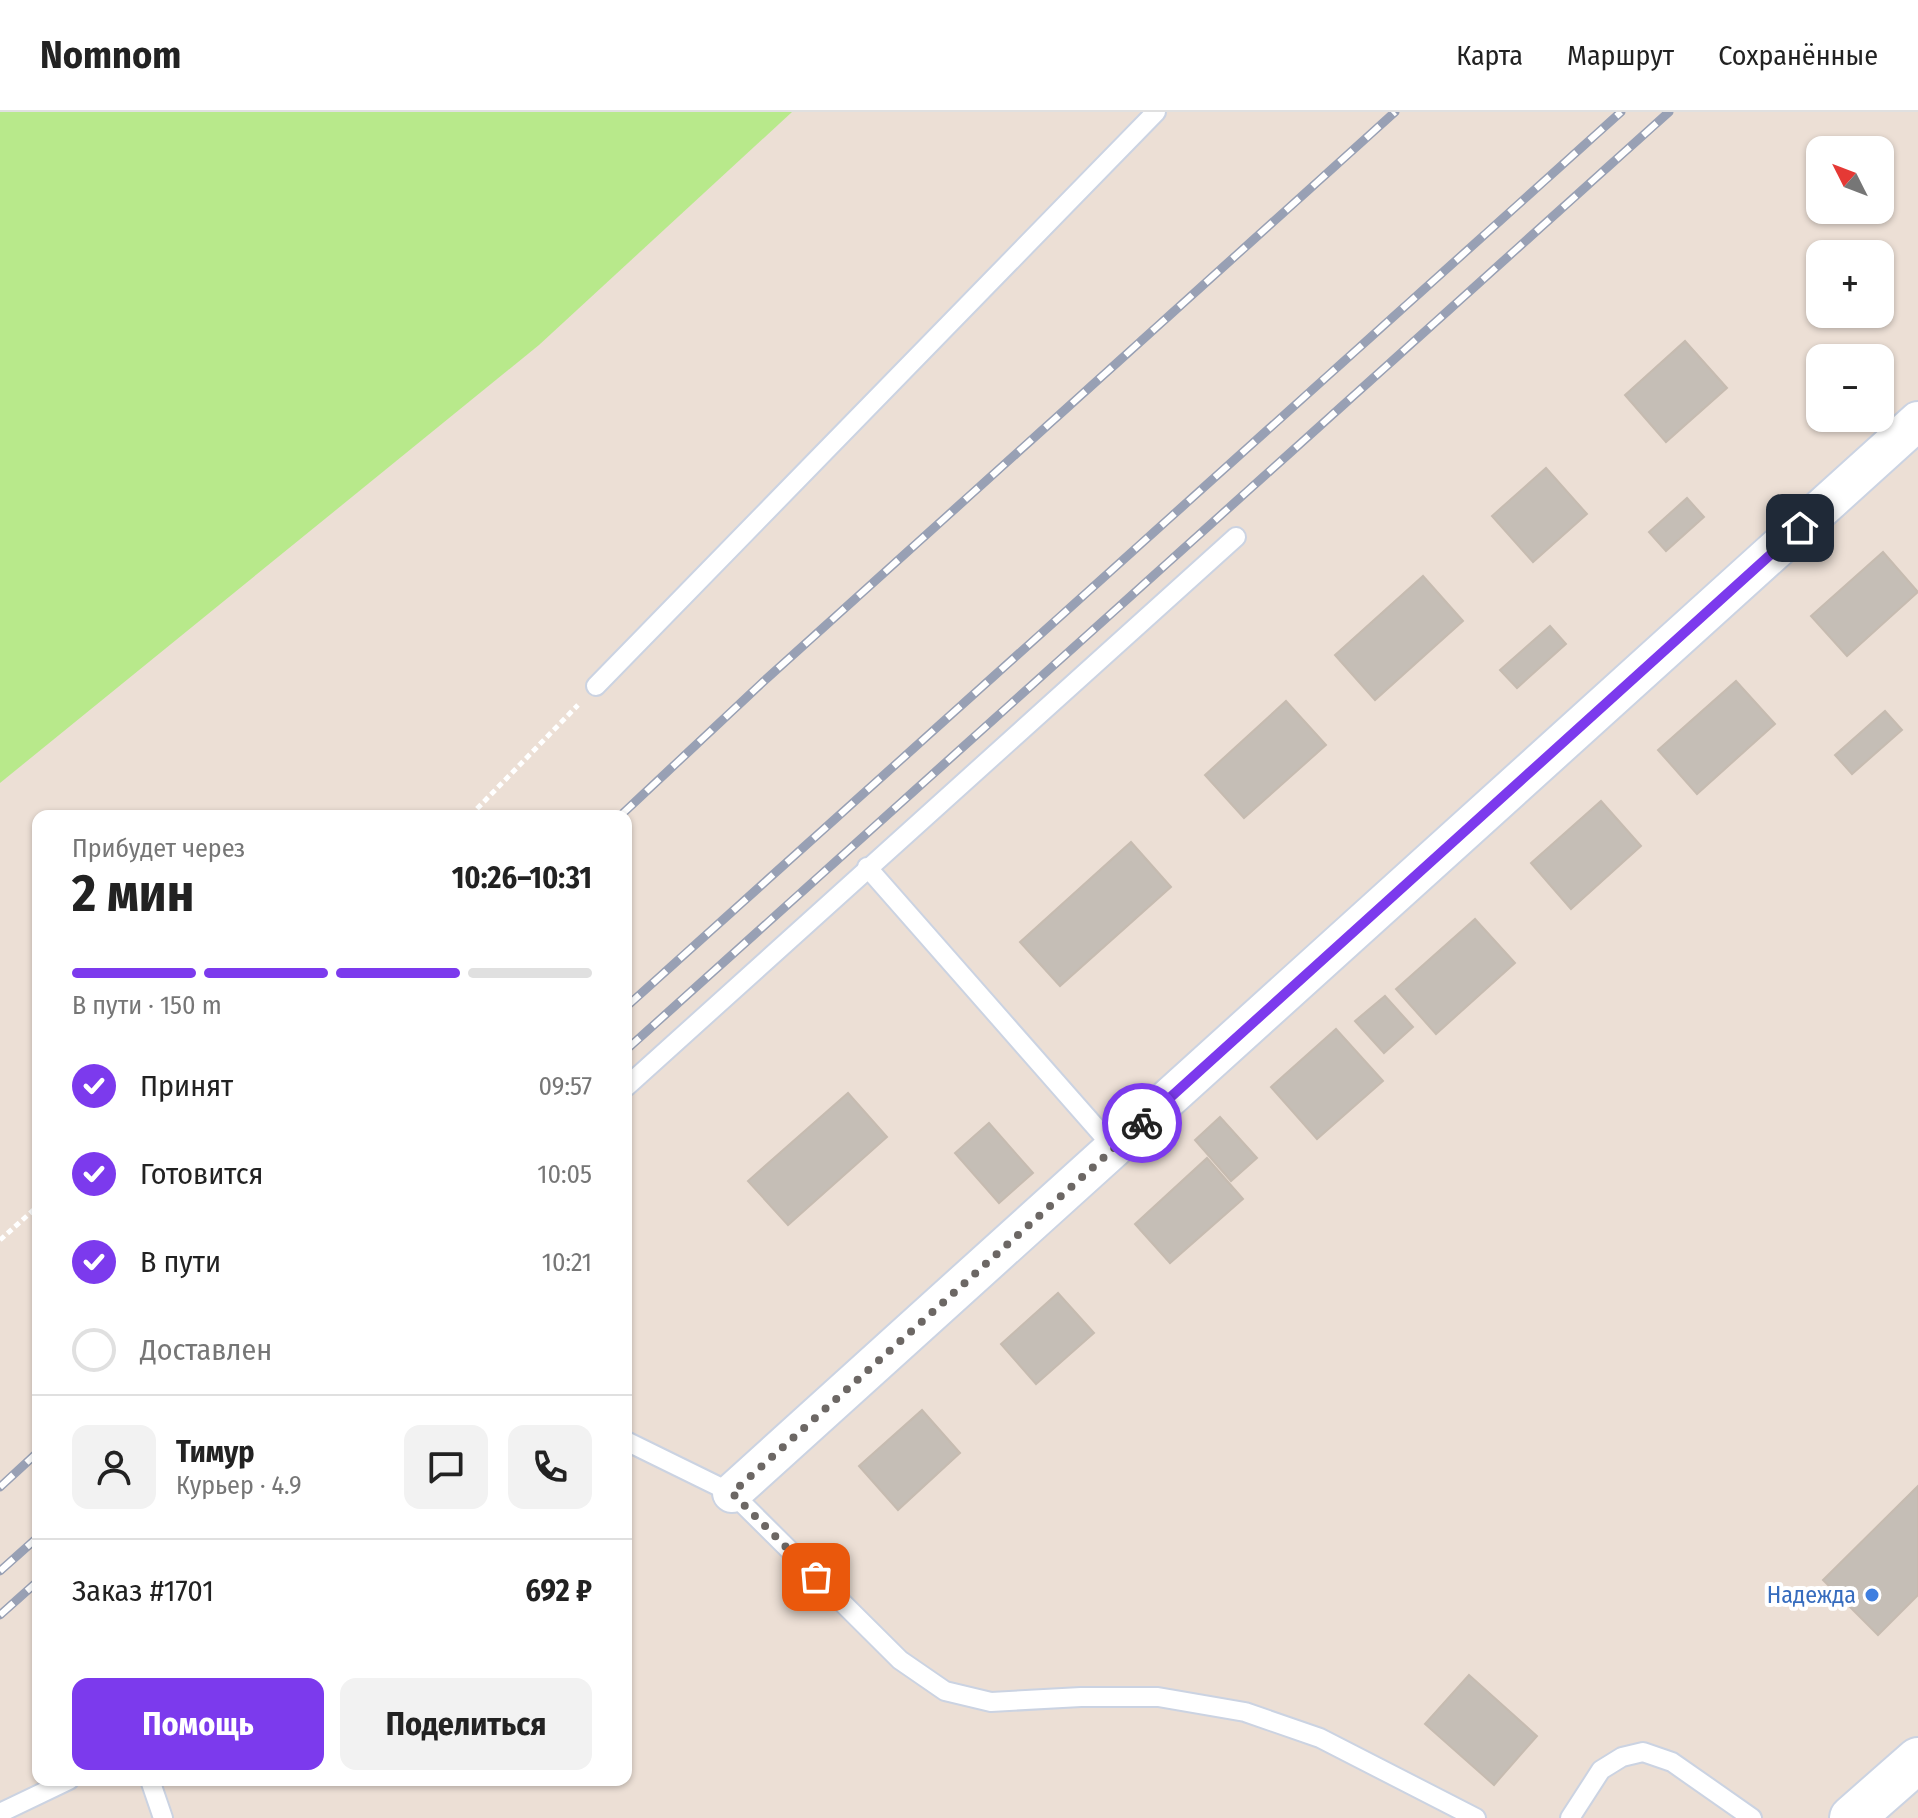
<!DOCTYPE html>
<html lang="ru">
<meta charset="utf-8">
<style>
:root{--surface:#fff;--page:#f2f2f2;--text:#222;--muted:#767676;--line:#e0e0e0;--accent:#7c3aed}
body{margin:0;font-family:"Fira Sans Condensed",sans-serif;background:var(--page);color:var(--text);height:100vh;display:flex;flex-direction:column;font-size:30px;white-space:nowrap}
*{box-sizing:border-box;margin:0}
p{font-size:26px;color:var(--muted)}
.icon{flex:none;width:44px;height:44px;fill:none;stroke:currentColor;stroke-width:2;stroke-linecap:round;stroke-linejoin:round}
.map{position:relative;flex:1;overflow:hidden}
.side{position:absolute;left:32px;top:698px;width:600px;height:976px;display:flex;flex-direction:column;background:var(--surface);border-radius:16px;box-shadow:0 2px 6px #0004}
.side>*{flex:none}
.needle{width:52px;rotate:312deg}
.buttons{position:absolute;left:1806px;top:24px;display:grid;gap:16px}
.buttons a{display:grid;place-items:center;width:88px;height:88px;border-radius:16px;background:var(--surface);box-shadow:0 2px 6px #0004;font-size:40px}
.pin{position:absolute;display:grid;place-items:center;width:68px;height:68px;color:#fff;margin:-34px;border-radius:16px;box-shadow:0 4px 12px #0006}
.courier{position:absolute;display:grid;place-items:center;width:80px;height:80px;margin:-40px;border:6px solid #7c3aed;border-radius:50%;background:#fff;color:#222;box-shadow:0 2px 10px #0007}
.headline em{font-style:normal;font-weight:700}
.headline div{display:flex;flex-direction:column-reverse}
.headline{display:flex;align-items:center;justify-content:space-between;height:136px;padding:0 40px}
h1{font-size:52px;font-weight:700;line-height:60px}
.bar{display:grid;grid-template-columns:repeat(4,1fr);gap:12px 8px;align-content:center;height:96px;padding:0 40px}
.bar i{height:10px;border-radius:6px;background:var(--line)}
.bar .selected{background:var(--accent)}
.bar p{grid-column:span 4}
.line{display:flex;align-items:center;gap:20px;padding:0 40px;border-top:2px solid var(--line)}
.line div{flex:1}
.round{display:grid;place-items:center;flex:none;width:84px;height:84px;border-radius:16px;background:var(--page)}
ol{padding:0 40px;list-style:none}
li{display:flex;align-items:center;gap:24px;height:88px}
li p{margin-inline-start:auto}
li .icon{padding:8px;border-radius:50%;background:var(--accent);color:#fff;stroke-width:4}
li:last-child{color:var(--muted)}
li i{width:44px;height:44px;border:4px solid var(--line);border-radius:50%}
.button{display:flex;gap:16px;margin-top:auto;padding:16px 40px}
.button a{flex:1;height:92px;border-radius:16px;background:var(--accent);color:#fff;font-size:32px;font-weight:700;line-height:92px;text-align:center}
.button a+a{background:var(--page);color:var(--text)}
header{display:flex;align-items:center;gap:48px;box-sizing:border-box;height:112px;padding:0 40px;background:var(--surface);border-bottom:2px solid var(--line)}
header strong{font-size:38px}
nav{display:flex;gap:44px;margin-inline-start:auto;font-size:28px}
.map>svg:first-child{display:block}
.green{fill:#b8e98b}
.building{fill:#c5beb6;stroke:#c6bbb0;stroke-width:2}
.lines{fill:none;stroke-linecap:round;stroke-linejoin:round}
.lane-casing{stroke:#cbd3e2;stroke-width:22}
.street-casing{stroke:#cbd3e2;stroke-width:42}
.secondary-casing{stroke:#cbd3e2;stroke-width:48}
.path{stroke:#fff;stroke-width:5;stroke-dasharray:6 4;stroke-linecap:butt}
.lane{stroke:#fff;stroke-width:18}
.street{stroke:#fff;stroke-width:38}
.secondary{stroke:#fff;stroke-width:44}
.rail-casing{stroke:#98a0b4;stroke-width:9}
.rail{stroke:#fff;stroke-width:6;stroke-dasharray:18;stroke-linecap:butt}
.done{stroke:#6c6764;stroke-width:8;stroke-dasharray:0 14.4}
.route{stroke:#7c3aed;stroke-width:10}
.shop-dot{fill:#3f7fe0;stroke:#fff;stroke-width:3}
.labels{text-anchor:middle;dominant-baseline:central;stroke-width:8;stroke-linejoin:round;paint-order:stroke}
.shop-label{font-size:24px;fill:#366cbe;stroke:#fff;text-anchor:end}
</style>
<header>
<strong>Nomnom</strong>
<nav><a>Карта</a><a>Маршрут</a><a>Сохранённые</a></nav>
</header>
<div class="map">
<svg width="1918" height="1706" viewBox="0 0 1918 1706">
<rect width="100%" height="100%" fill="#ecdfd5"/>
<polygon class="green" points="0,0 792,0 539,233 0,671"/>
<g class="building">
<polygon points="1685,229 1727,276 1666,330 1625,283"/>
<polygon points="1546,356 1587,402 1533,450 1492,404"/>
<polygon points="1687,386 1704,405 1666,439 1649,420"/>
<polygon points="1883,440 1918,480 1847,544 1811,504"/>
<polygon points="1423,464 1463,509 1375,588 1335,543"/>
<polygon points="1550,514 1566,532 1517,576 1500,558"/>
<polygon points="1736,569 1775,612 1697,682 1658,638"/>
<polygon points="1286,589 1326,633 1244,706 1205,663"/>
<polygon points="1885,599 1902,618 1852,662 1835,643"/>
<polygon points="1601,689 1641,734 1571,797 1531,751"/>
<polygon points="1131,730 1171,775 1060,874 1020,830"/>
<polygon points="1475,807 1515,851 1436,922 1396,877"/>
<polygon points="1385,884 1413,915 1384,941 1355,909"/>
<polygon points="1336,917 1383,969 1317,1027 1271,975"/>
<polygon points="848,981 887,1025 788,1113 748,1069"/>
<polygon points="1220,1005 1257,1046 1231,1069 1195,1028"/>
<polygon points="989,1011 1033,1061 999,1091 955,1041"/>
<polygon points="1207,1046 1243,1087 1170,1151 1135,1112"/>
<polygon points="1058,1181 1094,1221 1036,1272 1001,1232"/>
<polygon points="922,1298 960,1341 898,1398 859,1354"/>
<polygon points="1918,1374 1918,1483 1878,1523 1823,1468"/>
<polygon points="1469,1563 1537,1624 1494,1673 1425,1612"/>
</g>
<g class="lines">
<g class="lane-casing">
<g id="lane">
<polyline points="596,574 1156,0"/>
<polyline points="867,755 1114,1036"/>
<polyline points="626,975 1236,425"/>
<polyline points="626,1329 732,1381 900,1548 945,1579 991,1590 1081,1585 1158,1585 1245,1600 1320,1626 1476,1706"/>
<polyline points="150,1668 163,1706"/>
<polyline points="0,1701 69,1668"/>
<polyline points="1570,1706 1601,1658 1622,1645 1643,1640 1672,1650 1752,1706"/>
</g>
</g>
<g class="street-casing">
<polyline id="street" points="732,1381 1918,309"/>
</g>
<g class="secondary-casing">
<polyline id="secondary" points="1852,1706 1918,1648"/>
</g>
<g class="path">
<polyline points="470,704 578,593"/>
<polyline points="0,1128 38,1094"/>
</g>
<use href="#lane" class="lane"/>
<use href="#street" class="street"/>
<use href="#secondary" class="secondary"/>
<g class="rail-casing">
<g id="rail">
<polyline points="620,704 763,570 1395,0"/>
<polyline points="626,895 1621,0"/>
<polyline points="626,938 1669,0"/>
<polyline points="0,1375 38,1340"/>
<polyline points="0,1459 38,1425"/>
<polyline points="0,1503 38,1469"/>
</g>
</g>
<use href="#rail" class="rail"/>
</g>
<g class="lines">
<polyline class="done" points="816,1465 732,1381 1142,1011"/>
<polyline class="route" points="1142,1011 1800,416"/>
</g>
<circle class="shop-dot" cx="1872" cy="1483" r="8"/>
<g class="labels">
<g class="shop-label">
<text x="1856" y="1483">Надежда</text>
</g>
</g>
</svg>
<div class="buttons">
<a><svg class="needle" viewBox="-14 -14 28 28"><path d="M0-13l5 13h-10z" fill="#e53935"/><path d="M0 13l5-13h-10z" fill="#767676"/></svg></a>
<a>+</a>
<a>−</a>
</div>
<div class="pin" style="left:816px;top:1465px;background:#ea580c"><svg class="icon" aria-label="bag" viewBox="0 0 24 24"><path d="M5 8h14l-1 12H6zM9 8a3 3 0 0 1 6 0"/></svg></div>
<div class="pin" style="left:1800px;top:416px;background:#1f2937"><svg class="icon" aria-label="home" viewBox="0 0 24 24"><path d="M3 11l9-7 9 7M6 9v11h12V9"/></svg></div>
<div class="courier" style="left:1142px;top:1011px"><svg class="icon" aria-label="bike" viewBox="0 0 24 24"><circle cx="6" cy="16" r="4"/><circle cx="18" cy="16" r="4"/><path d="M6 16l4-8h5l3 8M10 8l3 8H6M13 5h3"/></svg></div>
<section class="side">
<div class="headline"><div><h1>2 мин</h1><p>Прибудет через</p></div><em>10:26–10:31</em></div>
<div class="bar"><i class="selected"></i><i class="selected"></i><i class="selected"></i><i></i><p>В пути · 150 m</p></div>
<ol>
<li><svg class="icon" aria-label="check" viewBox="0 0 24 24"><path d="M5 12l5 5 9-10"/></svg>Принят<p>09:57</p></li>
<li><svg class="icon" aria-label="check" viewBox="0 0 24 24"><path d="M5 12l5 5 9-10"/></svg>Готовится<p>10:05</p></li>
<li><svg class="icon" aria-label="check" viewBox="0 0 24 24"><path d="M5 12l5 5 9-10"/></svg>В пути<p>10:21</p></li>
<li><i></i>Доставлен</li>
</ol>
<div class="line" style="height:144px"><a class="round"><svg class="icon" aria-label="person" viewBox="0 0 24 24"><circle cx="12" cy="8" r="4"/><path d="M4 21q1-7 8-7t8 7"/></svg></a><div><b>Тимур</b><p>Курьер · 4.9</p></div><a class="round"><svg class="icon" aria-label="chat" viewBox="0 0 24 24"><path d="M4 5h16v11H9l-5 4z"/></svg></a><a class="round"><svg class="icon" aria-label="phone" viewBox="0 0 24 24"><path d="M5 4h4l2 5-3 2q2 4 5 5l2-3 5 2v4C11 20 4 13 5 4z"/></svg></a></div>
<div class="line" style="height:104px"><div>Заказ #1701</div><b>692 ₽</b></div>
<div class="button"><a>Помощь</a><a>Поделиться</a></div>
</section>
</div>
